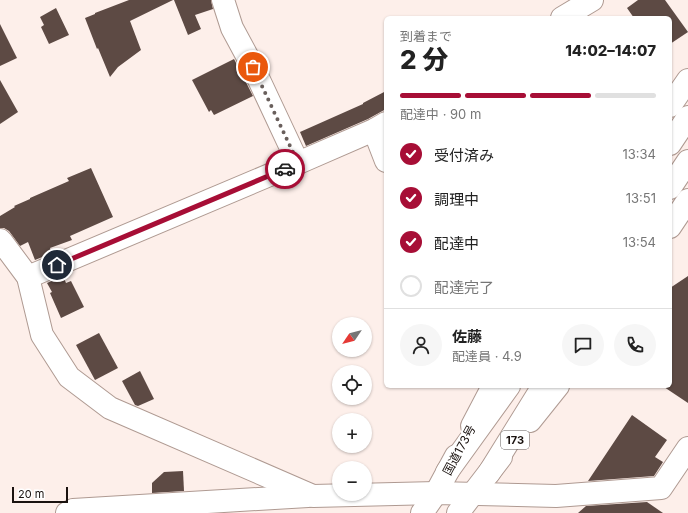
<!DOCTYPE html>
<html lang="ja">
<meta charset="utf-8">
<style>
:root{--surface:#fff;--page:#f6f6f6;--text:#222;--muted:#767676;--line:#e0e0e0;--accent:#a70e36}
body{margin:0;font-family:Inter,"Noto Sans JP",sans-serif;background:var(--page);color:var(--text);height:100vh;display:flex;flex-direction:column;font-size:15px;white-space:nowrap}
*{box-sizing:border-box;margin:0}
p{font-size:13px;color:var(--muted)}
.icon{flex:none;width:22px;height:22px;fill:none;stroke:currentColor;stroke-width:2;stroke-linecap:round;stroke-linejoin:round}
.map{position:relative;flex:1;overflow:hidden}
.side{position:absolute;left:384px;top:16px;width:288px;height:372px;display:flex;flex-direction:column;background:var(--surface);border-radius:6px;box-shadow:0 1px 3px #0004}
.side>*{flex:none}
.needle{width:26px;rotate:235deg}
.controls{position:absolute;left:332px;top:317px;display:grid;gap:8px}
.controls a{display:grid;place-items:center;width:40px;height:40px;border-radius:50%;background:var(--surface);box-shadow:0 1px 3px #0004;font-size:20px}
.scale{position:absolute;left:12px;bottom:10px;width:56px;box-sizing:border-box;padding-left:4px;border:2px solid #1a120f;border-top:0;font-size:11px;line-height:14px;white-space:nowrap;color:#1a120f;-webkit-text-stroke:3px #fff;paint-order:stroke}
.pin{position:absolute;display:grid;place-items:center;width:34px;height:34px;color:#fff;margin:-17px;border:2px solid #fff;border-radius:50%;box-shadow:0 1px 4px #0007}
.courier{position:absolute;display:grid;place-items:center;width:40px;height:40px;margin:-20px;border:3px solid #a70e36;border-radius:50%;background:#fff;color:#222;box-shadow:0 1px 5px #0007}
.head em{font-style:normal;font-weight:800}
.head div{display:flex;flex-direction:column-reverse}
.head{display:flex;align-items:center;justify-content:space-between;height:68px;padding:0 16px}
h1{font-size:26px;font-weight:800;line-height:30px}
.bar{display:grid;grid-template-columns:repeat(4,1fr);gap:6px 4px;align-content:center;height:48px;padding:0 16px}
.bar i{height:5px;border-radius:3px;background:var(--line)}
.bar .on{background:var(--accent)}
.bar p{grid-column:span 4}
.line{display:flex;align-items:center;gap:10px;padding:0 16px;border-top:1px solid var(--line)}
.line div{flex:1}
.round{display:grid;place-items:center;flex:none;width:42px;height:42px;border-radius:21px;background:var(--page)}
ol{padding:0 16px;list-style:none}
li{display:flex;align-items:center;gap:12px;height:44px}
li p{margin-inline-start:auto}
li .icon{padding:4px;border-radius:50%;background:var(--accent);color:#fff;stroke-width:4}
li:last-child{color:var(--muted)}
li i{width:22px;height:22px;border:2px solid var(--line);border-radius:50%}
.map>svg:first-child{display:block}
.building{fill:#5d4a44}
.lines{fill:none;stroke-linecap:round;stroke-linejoin:round}
.minor-casing{stroke:#af9a92;stroke-width:24}
.trunk-casing{stroke:#af9a92;stroke-width:24}
.motorway-casing{stroke:#af9a92;stroke-width:24}
.minor{stroke:#fff;stroke-width:22}
.trunk{stroke:#fff;stroke-width:22}
.motorway{stroke:#fff;stroke-width:22}
.done{stroke:#695f5c;stroke-width:4;stroke-dasharray:0 7.2}
.route{stroke:#a70e36;stroke-width:5}
.labels{text-anchor:middle;dominant-baseline:central;stroke-width:4;stroke-linejoin:round;paint-order:stroke}
.shield{fill:#fff;stroke:#5f5957;stroke-width:1}
.shield-label{font-size:11px;font-weight:bold;fill:#1a120f}
.street-label{font-size:12px;fill:#1a120f;stroke:#fff}
</style>
<div class="map">
<svg width="688" height="513" viewBox="0 0 688 513">
<rect width="100%" height="100%" fill="#fdefea"/>
<g class="building">
<polygon points="129,0 173,0 130,21 141,50 118,67 110,77 98,48 97,49 85,18 95,14 95,13"/>
<polygon points="174,0 211,0 213,9 195,15 201,29 188,35"/>
<polygon points="638,0 665,0 688,32 670,44 670,18 634,18 627,8"/>
<polygon points="56,8 69,35 49,44 41,27 44,25 40,17"/>
<polygon points="0,24 17,58 0,66"/>
<polygon points="234,59 253,96 214,115 211,110 209,112 192,80"/>
<polygon points="0,80 18,112 0,124"/>
<polygon points="386,91 386,109 368,119 306,146 300,132 363,104 363,103"/>
<polygon points="91,168 113,217 70,236 72,240 50,248 52,253 35,260 28,242 20,246 9,231 4,228 0,228 0,216 15,207 14,206 30,199 30,198 69,181 67,178"/>
<polygon points="63,276 66,283 71,281 84,307 61,318 50,293 52,292 47,283"/>
<polygon points="688,276 688,403 664,387 670,386 670,288"/>
<polygon points="99,333 118,368 95,380 76,345"/>
<polygon points="140,371 154,399 138,406 135,405 122,381"/>
<polygon points="632,415 667,440 655,457 663,462 654,476 588,481"/>
<polygon points="183,471 184,491 152,493 152,483 164,472"/>
<polygon points="647,502 663,513 578,513 586,506"/>
</g>
<g class="lines">
<g class="minor-casing">
<g id="minor">
<polyline points="223,0 232,28 253,67 298,163"/>
<polyline points="562,18 592,0"/>
<polyline points="374,130 386,161"/>
<polyline points="0,240 2,242 28,277 42,335 69,377 110,408 313,496 436,493 556,496 661,488 688,448"/>
<polyline points="28,277 298,163 374,130 386,123"/>
<polyline points="67,513 73,510 308,496"/>
</g>
</g>
<g class="trunk-casing">
<g id="trunk">
<polyline points="670,106 688,80"/>
<polyline points="670,227 688,200"/>
<polyline points="530,421 558,386"/>
<polyline points="472,426 493,386"/>
<polyline points="422,513 436,493 456,456"/>
<polyline points="458,513 501,457"/>
</g>
</g>
<g class="motorway-casing">
<g id="motorway">
<polyline points="670,144 688,117"/>
<polyline points="670,188 688,161"/>
<polyline points="447,472 509,386"/>
<polyline points="489,473 543,386"/>
</g>
</g>
<use href="#minor" class="minor"/>
<use href="#trunk" class="trunk"/>
<use href="#motorway" class="motorway"/>
</g>
<g class="lines">
<polyline class="done" points="253,67 298,163 285,169"/>
<polyline class="route" points="57,265 285,169"/>
</g>
<g class="labels">
<rect class="shield" x="501" y="431" width="28" height="18" rx="3"/>
<g class="shield-label">
<text x="515" y="440">173</text>
</g>
<g class="street-label">
<text transform="translate(459 450) rotate(-62)">国道173号</text>
</g>
</g>
</svg>
<div class="controls">
<a><svg class="needle" viewBox="-14 -14 28 28"><path d="M0-13l5 13h-10z" fill="#e53935"/><path d="M0 13l5-13h-10z" fill="#767676"/></svg></a>
<a><svg class="icon" aria-label="locate" viewBox="0 0 24 24"><circle cx="12" cy="12" r="6"/><path d="M12 2v4M12 18v4M2 12h4M18 12h4"/></svg></a>
<a>+</a>
<a>−</a>
</div>
<div class="scale">20 m</div>
<div class="pin" style="left:253px;top:67px;background:#ea580c"><svg class="icon" aria-label="bag" viewBox="0 0 24 24"><path d="M5 8h14l-1 12H6zM9 8a3 3 0 0 1 6 0"/></svg></div>
<div class="pin" style="left:57px;top:265px;background:#1f2937"><svg class="icon" aria-label="home" viewBox="0 0 24 24"><path d="M3 11l9-7 9 7M6 9v11h12V9"/></svg></div>
<div class="courier" style="left:285px;top:169px"><svg class="icon" aria-label="car" viewBox="0 0 24 24"><path d="M5 17H2v-5l4-1 3-4h7l3 4 3 1v5h-3M9 17h6M6 11h13"/><circle cx="7" cy="17" r="2"/><circle cx="17" cy="17" r="2"/></svg></div>
<section class="side">
<div class="head"><div><h1>2 分</h1><p>到着まで</p></div><em>14:02–14:07</em></div>
<div class="bar"><i class="on"></i><i class="on"></i><i class="on"></i><i></i><p>配達中 · 90 m</p></div>
<ol>
<li><svg class="icon" aria-label="check" viewBox="0 0 24 24"><path d="M5 12l5 5 9-10"/></svg>受付済み<p>13:34</p></li>
<li><svg class="icon" aria-label="check" viewBox="0 0 24 24"><path d="M5 12l5 5 9-10"/></svg>調理中<p>13:51</p></li>
<li><svg class="icon" aria-label="check" viewBox="0 0 24 24"><path d="M5 12l5 5 9-10"/></svg>配達中<p>13:54</p></li>
<li><i></i>配達完了</li>
</ol>
<div class="line" style="height:72px"><a class="round"><svg class="icon" aria-label="person" viewBox="0 0 24 24"><circle cx="12" cy="8" r="4"/><path d="M4 21q1-7 8-7t8 7"/></svg></a><div><b>佐藤</b><p>配達員 · 4.9</p></div><a class="round"><svg class="icon" aria-label="chat" viewBox="0 0 24 24"><path d="M4 5h16v11H9l-5 4z"/></svg></a><a class="round"><svg class="icon" aria-label="phone" viewBox="0 0 24 24"><path d="M5 4h4l2 5-3 2q2 4 5 5l2-3 5 2v4C11 20 4 13 5 4z"/></svg></a></div>
</section>
</div>
